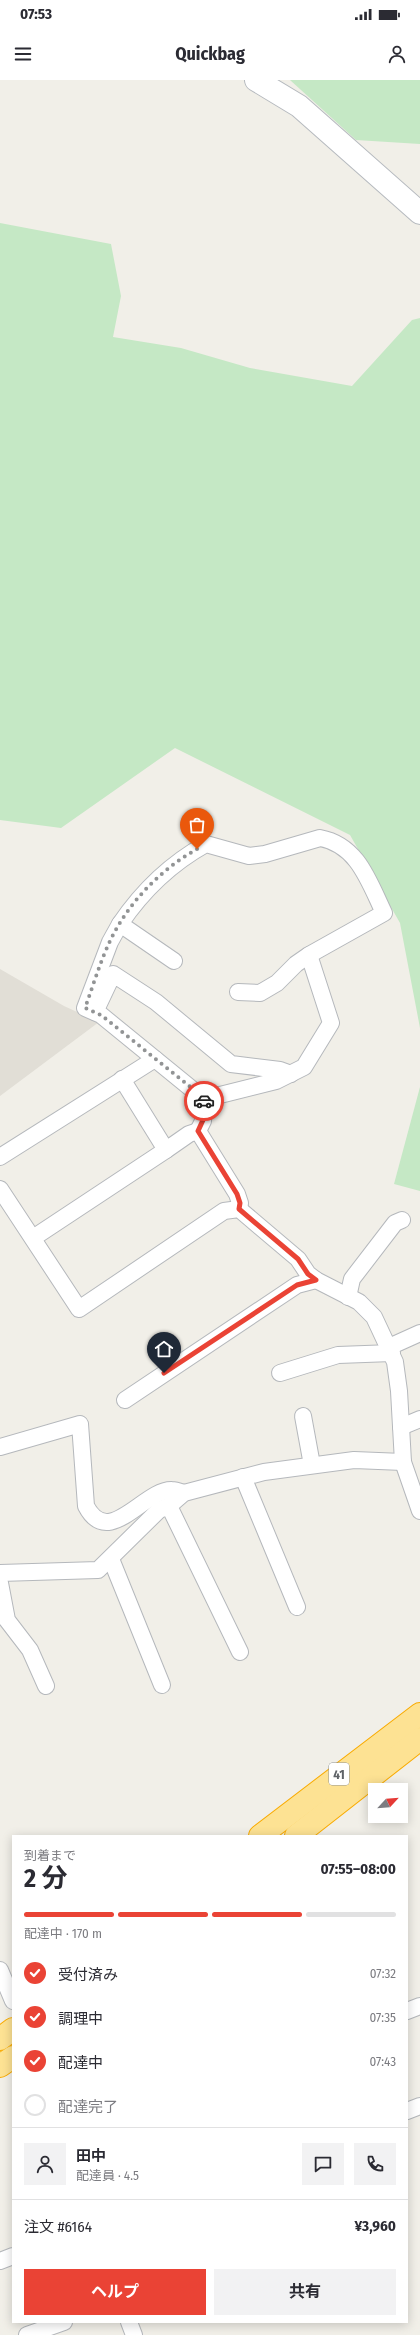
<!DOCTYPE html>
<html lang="ja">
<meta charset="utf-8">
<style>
:root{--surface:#fff;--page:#f2f2f3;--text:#2b2b33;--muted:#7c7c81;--line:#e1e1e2;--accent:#ea4335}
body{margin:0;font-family:"Fira Sans Condensed","Noto Sans JP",sans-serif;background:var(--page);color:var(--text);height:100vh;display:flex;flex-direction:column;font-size:15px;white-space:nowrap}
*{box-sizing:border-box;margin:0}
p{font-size:13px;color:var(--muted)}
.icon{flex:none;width:22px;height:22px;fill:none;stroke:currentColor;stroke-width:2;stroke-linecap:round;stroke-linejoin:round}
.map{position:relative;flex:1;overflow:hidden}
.drawer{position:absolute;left:12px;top:1755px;width:396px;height:488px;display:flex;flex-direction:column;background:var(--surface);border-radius:0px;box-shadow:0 2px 10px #0003}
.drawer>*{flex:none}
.needle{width:26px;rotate:64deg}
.tools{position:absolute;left:368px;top:1703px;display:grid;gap:8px}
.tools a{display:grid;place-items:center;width:40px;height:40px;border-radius:0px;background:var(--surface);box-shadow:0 2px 10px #0003;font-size:20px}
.pin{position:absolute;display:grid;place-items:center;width:34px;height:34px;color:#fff;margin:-41px -17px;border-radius:50% 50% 50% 0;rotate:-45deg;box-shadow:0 0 4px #0007}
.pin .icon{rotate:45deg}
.courier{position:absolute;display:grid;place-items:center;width:40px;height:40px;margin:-20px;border:3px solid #ea4335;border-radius:50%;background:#fff;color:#222;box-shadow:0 1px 5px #0007}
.head em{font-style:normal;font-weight:700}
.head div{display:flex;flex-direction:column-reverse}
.head{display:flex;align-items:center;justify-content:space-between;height:68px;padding:0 12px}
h1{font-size:26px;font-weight:700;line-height:30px}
.bar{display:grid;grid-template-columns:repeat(4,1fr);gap:6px 4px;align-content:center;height:48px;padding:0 12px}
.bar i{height:5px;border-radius:3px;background:var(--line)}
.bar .active{background:var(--accent)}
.bar p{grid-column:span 4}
.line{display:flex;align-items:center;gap:10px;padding:0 12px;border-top:1px solid var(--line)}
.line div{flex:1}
.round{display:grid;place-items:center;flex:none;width:42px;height:42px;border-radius:0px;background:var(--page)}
ol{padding:0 12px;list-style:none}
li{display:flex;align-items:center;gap:12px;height:44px}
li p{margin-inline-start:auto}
li .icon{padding:4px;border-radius:50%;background:var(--accent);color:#fff;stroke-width:4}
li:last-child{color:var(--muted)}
li i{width:22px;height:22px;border:2px solid var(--line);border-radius:50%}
.primary-button{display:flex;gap:8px;margin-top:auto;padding:8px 12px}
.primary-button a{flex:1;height:46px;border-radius:0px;background:var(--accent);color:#fff;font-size:16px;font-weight:700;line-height:46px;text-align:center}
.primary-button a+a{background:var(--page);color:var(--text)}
.status{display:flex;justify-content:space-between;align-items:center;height:28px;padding:0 20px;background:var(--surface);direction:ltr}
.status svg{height:11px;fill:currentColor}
header{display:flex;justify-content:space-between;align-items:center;height:52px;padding:0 12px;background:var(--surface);font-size:18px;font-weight:700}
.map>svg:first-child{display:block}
.education{fill:#e1ded6}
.green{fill:#c5e8c5}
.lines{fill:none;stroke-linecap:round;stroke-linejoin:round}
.street-casing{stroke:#b5b8bc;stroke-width:18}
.secondary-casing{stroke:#b6babf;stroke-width:24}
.highway-casing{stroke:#f9ab00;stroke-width:24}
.street{stroke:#fff;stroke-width:16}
.secondary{stroke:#fff;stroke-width:22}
.highway{stroke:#fde293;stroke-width:22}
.done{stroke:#929495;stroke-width:4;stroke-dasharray:0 7.2}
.route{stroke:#ea4335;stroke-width:5}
.labels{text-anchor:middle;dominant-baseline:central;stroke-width:3;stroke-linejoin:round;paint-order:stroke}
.shield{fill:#fff;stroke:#8f9295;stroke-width:1}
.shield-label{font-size:13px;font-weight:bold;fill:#5f6368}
</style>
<div class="status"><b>07:53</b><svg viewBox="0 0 49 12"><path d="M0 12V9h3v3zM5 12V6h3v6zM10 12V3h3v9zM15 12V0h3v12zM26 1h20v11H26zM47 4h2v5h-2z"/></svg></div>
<header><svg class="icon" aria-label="menu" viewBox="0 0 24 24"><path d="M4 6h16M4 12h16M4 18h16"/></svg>Quickbag<svg class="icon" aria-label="person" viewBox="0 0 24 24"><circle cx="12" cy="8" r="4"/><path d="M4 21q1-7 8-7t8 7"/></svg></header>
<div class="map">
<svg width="420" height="2255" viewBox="0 0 420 2255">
<rect width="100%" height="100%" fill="#f1efe8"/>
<polygon class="education" points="0,889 64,926 99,942 0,1016"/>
<g class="green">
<polygon points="290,0 420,0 420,64 356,60"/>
<polygon points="0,143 111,164 121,216 113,257 181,268 250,288 352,306 412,240 420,238 420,948 400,843 350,755 175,668 61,748 0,740"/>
<polygon points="420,1007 420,1111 394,1104"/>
</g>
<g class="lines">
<g class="street-casing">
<g id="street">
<polyline points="120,844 110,862 85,928 101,935 204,1019 203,1041 198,1051 237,1114 240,1123 239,1129"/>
<path d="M174,881L120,844C143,810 170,784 206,764L249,776L265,774L320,758C358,765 369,802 384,833L309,875L296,884L277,903L260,913L238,912"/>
<polyline points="95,932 113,894 156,922 231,984 280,990 291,994"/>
<polyline points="122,999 166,1070 189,1054 198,1051"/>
<polyline points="204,1019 276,1001 304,987 331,943 309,875"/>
<polyline points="0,1077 155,979"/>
<polyline points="0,1109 79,1229 224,1131 239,1129 298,1179 308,1194 316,1200 359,1222 374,1237 395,1282 399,1311 403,1382 420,1431"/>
<polyline points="33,1158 166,1070"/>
<polyline points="348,1217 352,1199 395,1143 402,1140"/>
<polyline points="389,1267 420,1253"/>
<polyline points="280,1293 338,1275 392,1273"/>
<polyline points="125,1320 297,1205 316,1200"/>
<polyline points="303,1336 312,1385"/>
<polyline points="401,1347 420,1339"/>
<path d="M0,1367L80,1344L86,1426C109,1470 144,1409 172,1410C176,1410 181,1412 184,1413"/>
<polyline points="243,1397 297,1527"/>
<polyline points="169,1426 240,1572"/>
<polyline points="111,1479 162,1605"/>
<polyline points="0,1493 98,1490 159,1430 169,1426 184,1413 264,1392 354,1380 403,1382"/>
<polyline points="0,1503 7,1540 30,1570 46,1606"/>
<polyline points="0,1890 13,1921"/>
<polyline points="407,1931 420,1926"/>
<polyline points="407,2031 420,2026"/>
<polyline points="0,2181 13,2176"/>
<polyline points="129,2242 134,2255"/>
<polyline points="27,2255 64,2242"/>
</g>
</g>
<g class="secondary-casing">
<polyline id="secondary" points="256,0 299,26 420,133"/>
</g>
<g class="highway-casing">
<g id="highway">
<polyline points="260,1756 420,1634"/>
<polyline points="296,1756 420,1659"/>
<polyline points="0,1959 13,1949"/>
<polyline points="0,1986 13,1977"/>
</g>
</g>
<use href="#street" class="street"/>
<use href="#secondary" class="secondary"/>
<use href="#highway" class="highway"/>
</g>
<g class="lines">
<path class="done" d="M197,769C160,790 128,823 110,861C100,882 93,906 85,928L101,935L198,1013L204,1021"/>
<polyline class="route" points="164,1293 297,1205 316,1200 308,1194 298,1179 239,1129 240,1123 237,1114 198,1051 203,1040 204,1021"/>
</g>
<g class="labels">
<rect class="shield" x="329" y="1683" width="20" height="22" rx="3"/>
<g class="shield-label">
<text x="339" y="1694">41</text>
</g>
</g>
</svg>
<div class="tools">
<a><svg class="needle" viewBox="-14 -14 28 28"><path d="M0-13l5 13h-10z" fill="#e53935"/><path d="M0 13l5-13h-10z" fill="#7c7c81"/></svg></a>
</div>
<div class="pin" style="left:197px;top:769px;background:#ea580c"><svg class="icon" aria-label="bag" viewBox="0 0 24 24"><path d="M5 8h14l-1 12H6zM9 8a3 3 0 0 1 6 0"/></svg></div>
<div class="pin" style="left:164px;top:1293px;background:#1f2937"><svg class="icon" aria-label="home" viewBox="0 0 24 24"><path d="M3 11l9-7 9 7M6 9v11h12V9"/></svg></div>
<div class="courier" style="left:204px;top:1021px"><svg class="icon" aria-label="car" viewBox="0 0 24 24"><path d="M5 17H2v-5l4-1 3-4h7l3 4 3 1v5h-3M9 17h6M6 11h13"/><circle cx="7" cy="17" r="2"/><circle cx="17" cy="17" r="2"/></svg></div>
<section class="drawer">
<div class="head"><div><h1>2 分</h1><p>到着まで</p></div><em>07:55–08:00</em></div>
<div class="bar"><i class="active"></i><i class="active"></i><i class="active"></i><i></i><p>配達中 · 170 m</p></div>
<ol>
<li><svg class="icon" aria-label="check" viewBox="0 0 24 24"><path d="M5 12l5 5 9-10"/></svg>受付済み<p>07:32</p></li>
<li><svg class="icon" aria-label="check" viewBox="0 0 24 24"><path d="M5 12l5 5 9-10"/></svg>調理中<p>07:35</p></li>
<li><svg class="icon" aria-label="check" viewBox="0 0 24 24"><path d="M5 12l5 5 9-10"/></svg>配達中<p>07:43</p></li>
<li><i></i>配達完了</li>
</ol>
<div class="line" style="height:72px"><a class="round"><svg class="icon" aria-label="person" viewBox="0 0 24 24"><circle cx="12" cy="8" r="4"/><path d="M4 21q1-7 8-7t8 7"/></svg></a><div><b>田中</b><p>配達員 · 4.5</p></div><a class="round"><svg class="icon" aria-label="chat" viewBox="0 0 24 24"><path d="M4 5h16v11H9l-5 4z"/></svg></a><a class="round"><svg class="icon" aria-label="phone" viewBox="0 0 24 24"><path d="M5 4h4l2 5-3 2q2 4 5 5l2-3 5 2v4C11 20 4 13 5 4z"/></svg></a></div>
<div class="line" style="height:52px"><div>注文 #6164</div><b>¥3,960</b></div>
<div class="primary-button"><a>ヘルプ</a><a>共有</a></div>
</section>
</div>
